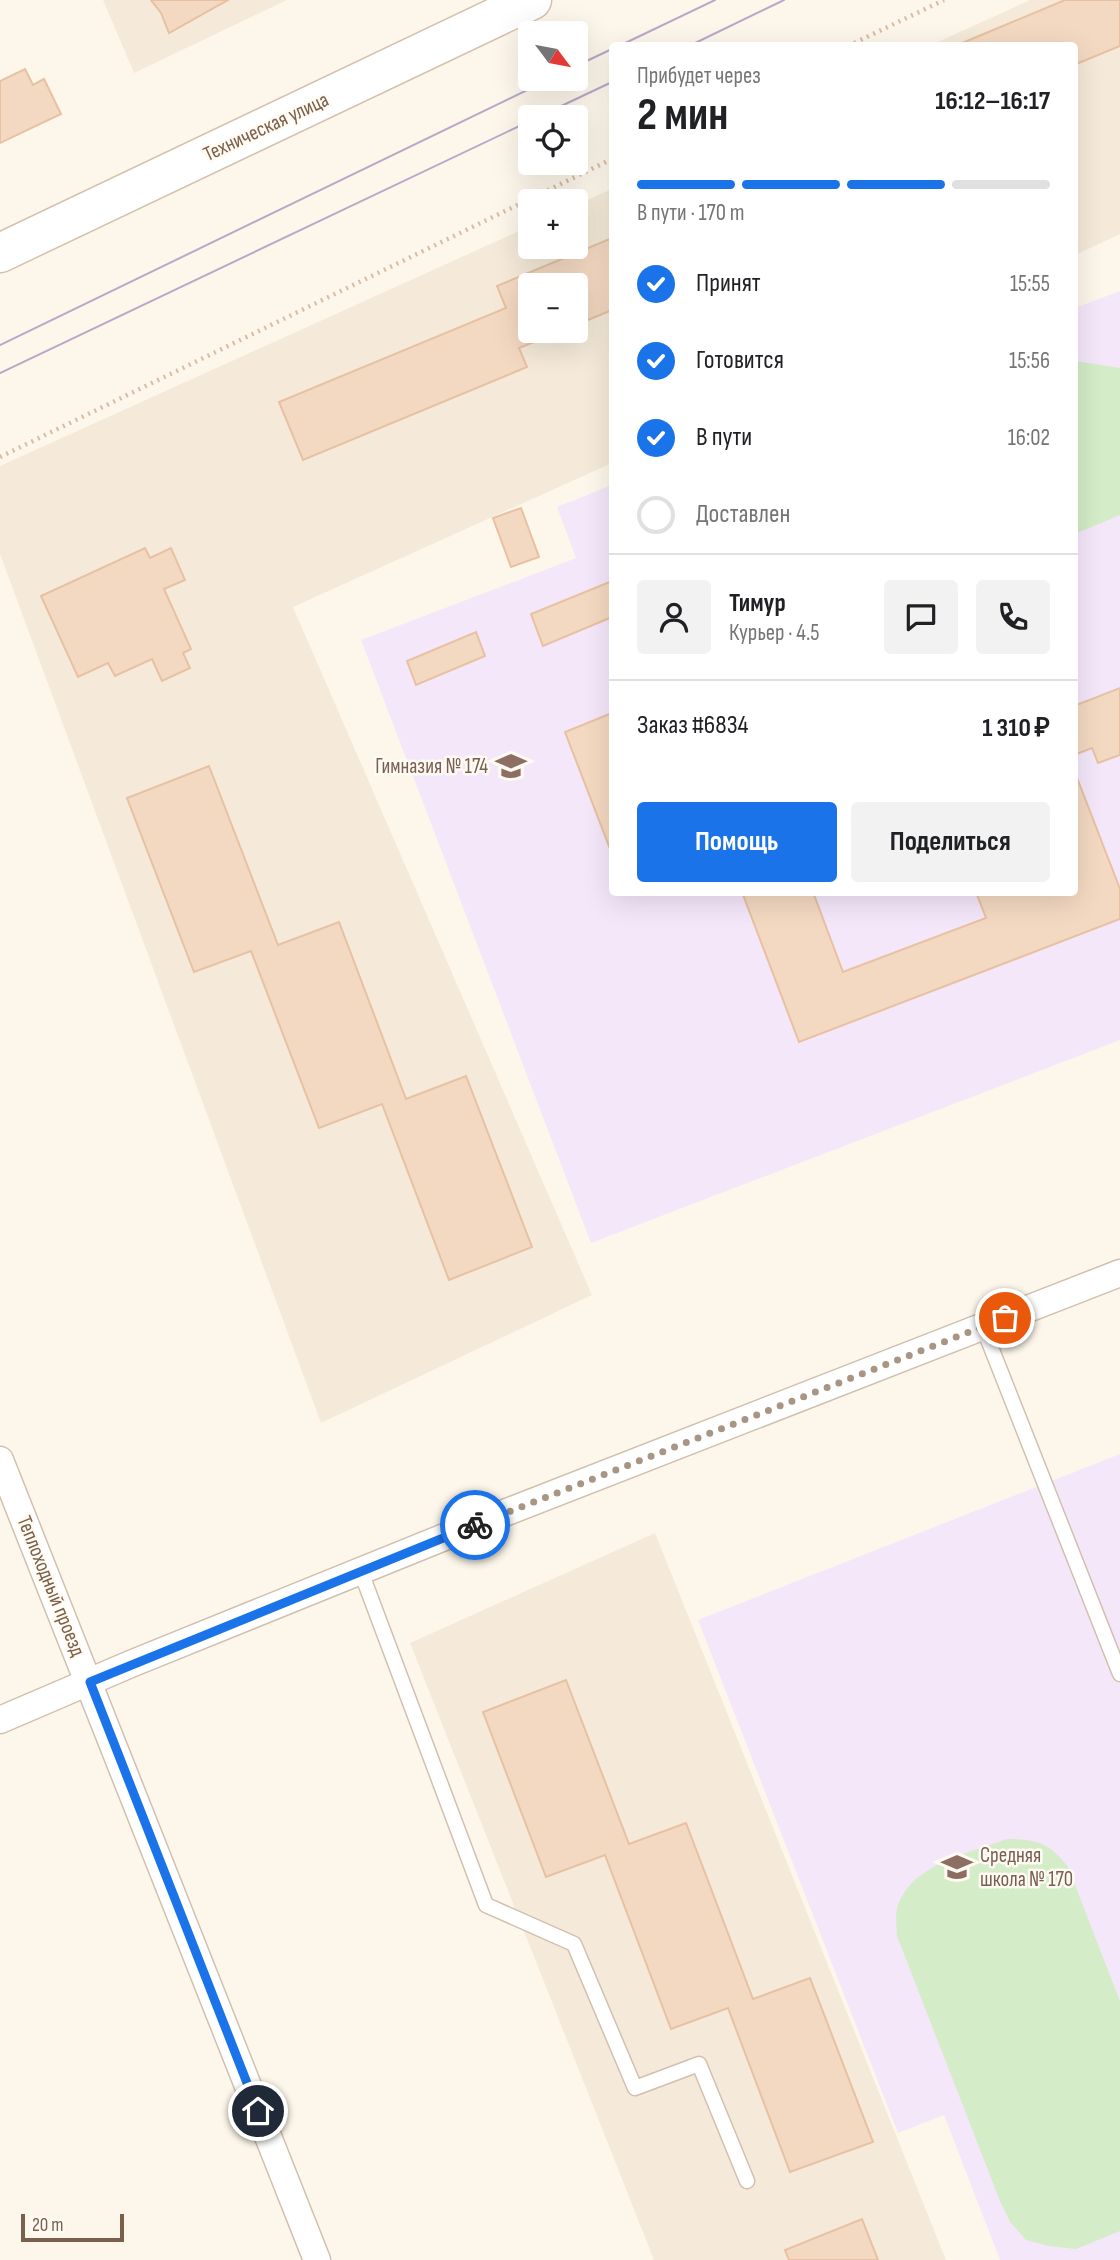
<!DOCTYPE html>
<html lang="ru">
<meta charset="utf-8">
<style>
:root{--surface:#fff;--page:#f2f2f2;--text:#202124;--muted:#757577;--line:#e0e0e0;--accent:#1a73e8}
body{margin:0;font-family:"Sofia Sans Condensed",sans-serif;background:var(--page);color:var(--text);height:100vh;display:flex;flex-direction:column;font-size:26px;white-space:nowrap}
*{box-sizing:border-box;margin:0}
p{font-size:23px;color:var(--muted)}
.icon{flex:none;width:38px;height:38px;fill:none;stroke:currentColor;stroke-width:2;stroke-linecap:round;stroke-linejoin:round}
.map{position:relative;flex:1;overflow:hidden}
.drawer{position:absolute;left:609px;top:42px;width:469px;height:854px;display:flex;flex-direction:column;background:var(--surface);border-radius:7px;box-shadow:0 7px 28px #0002}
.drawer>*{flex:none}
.needle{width:46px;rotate:122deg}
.buttons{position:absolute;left:518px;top:21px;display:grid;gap:14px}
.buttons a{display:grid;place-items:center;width:70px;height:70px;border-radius:7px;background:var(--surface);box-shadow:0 7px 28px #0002;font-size:35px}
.scale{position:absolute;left:21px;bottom:18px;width:103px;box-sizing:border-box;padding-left:7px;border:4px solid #7a604c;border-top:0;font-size:19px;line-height:24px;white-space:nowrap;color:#7a604c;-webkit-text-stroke:5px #fffbf2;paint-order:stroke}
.pin{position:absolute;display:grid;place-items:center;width:60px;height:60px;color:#fff;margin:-30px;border:4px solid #fff;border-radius:50%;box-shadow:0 2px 7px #0007}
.courier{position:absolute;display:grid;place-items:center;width:70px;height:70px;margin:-35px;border:5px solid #1a73e8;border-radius:50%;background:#fff;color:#222;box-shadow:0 2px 9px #0007}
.head em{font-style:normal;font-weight:700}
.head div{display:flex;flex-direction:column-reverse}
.head{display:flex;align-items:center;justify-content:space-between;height:119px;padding:0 28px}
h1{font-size:46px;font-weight:700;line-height:52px}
.bar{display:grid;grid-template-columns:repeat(4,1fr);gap:10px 7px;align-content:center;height:84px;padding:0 28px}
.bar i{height:9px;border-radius:5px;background:var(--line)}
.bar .selected{background:var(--accent)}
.bar p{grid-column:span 4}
.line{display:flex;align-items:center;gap:18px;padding:0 28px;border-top:2px solid var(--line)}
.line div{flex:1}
.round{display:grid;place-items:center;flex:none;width:74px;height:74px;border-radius:7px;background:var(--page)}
ol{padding:0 28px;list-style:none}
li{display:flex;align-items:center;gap:21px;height:77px}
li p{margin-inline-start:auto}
li .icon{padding:7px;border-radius:50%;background:var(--accent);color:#fff;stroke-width:4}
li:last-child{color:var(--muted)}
li i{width:38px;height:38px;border:4px solid var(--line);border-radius:50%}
.action{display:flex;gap:14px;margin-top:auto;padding:14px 28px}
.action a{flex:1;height:80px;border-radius:7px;background:var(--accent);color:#fff;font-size:28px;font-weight:700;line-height:80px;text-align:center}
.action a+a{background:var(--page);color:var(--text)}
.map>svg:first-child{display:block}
.residential{fill:#f5ead9;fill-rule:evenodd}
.education{fill:#f5e7fa}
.green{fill:#d4ecc8}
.building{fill:#f4d9c2;stroke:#e7c1a1;stroke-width:2}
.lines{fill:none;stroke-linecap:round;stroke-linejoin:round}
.service-casing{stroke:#d1c0af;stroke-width:17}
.minor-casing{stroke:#d1c0af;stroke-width:29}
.secondary-casing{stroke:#d4c1ad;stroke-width:41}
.path{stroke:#dabca4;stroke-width:4.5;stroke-dasharray:2 5;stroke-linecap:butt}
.service{stroke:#fff;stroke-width:14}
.minor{stroke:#fff;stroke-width:26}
.secondary{stroke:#fff;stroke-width:38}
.tram{stroke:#bca7c9;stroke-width:2}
.done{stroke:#a89584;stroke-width:7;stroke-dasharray:0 12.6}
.route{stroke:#1a73e8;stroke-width:9}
.labels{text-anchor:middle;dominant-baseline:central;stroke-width:5;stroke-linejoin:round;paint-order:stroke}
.street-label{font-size:21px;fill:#7a604c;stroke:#fffbf2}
.education-label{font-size:21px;fill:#785e54;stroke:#fffbf2;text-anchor:end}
</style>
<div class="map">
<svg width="1120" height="2260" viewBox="0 0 1120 2260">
<rect width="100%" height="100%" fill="#fdf7eb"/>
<g class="residential">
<polygon points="103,0 287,0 134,73"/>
<polygon points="1030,0 1120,0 1120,234 1075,255 1074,46 929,46"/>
<path d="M612,189V463L293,607L592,1295L321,1423L0,554V466L530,226V247H576V205ZM530,285H576V331H530Z"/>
<polygon points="655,1533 946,2260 654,2260 410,1643"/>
</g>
<g class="education">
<polygon points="1120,291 1120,1040 591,1243 361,640 576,558 557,507 612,485 612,892 1074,892 1075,308"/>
<polygon points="1120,1454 1120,2260 1000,2260 944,2115 898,2133 698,1620"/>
</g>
<g class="green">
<polygon points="1075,361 1120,368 1120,515 1075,534"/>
<path d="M1007,1839C1037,1839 1050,1843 1068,1867L1120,2001V2231L1076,2249L1049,2246L1026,2240L1010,2222L1000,2201L897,1936C897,1928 895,1917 897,1909C909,1864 970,1853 1007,1839Z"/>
</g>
<g class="building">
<polygon points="151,0 228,0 169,33 161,13"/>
<polygon points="1065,0 1120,0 1120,46 1074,65 1074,46 955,46"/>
<polygon points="25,69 33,85 44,79 61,114 0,143 0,81"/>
<polygon points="612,238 612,310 576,325 576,285 530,285 530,331 561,331 519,348 527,367 303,460 279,402 506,308 497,286"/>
<polygon points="521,508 539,557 511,567 493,518"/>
<polygon points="145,548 150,558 171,548 185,580 164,589 191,649 183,653 190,668 162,681 152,659 115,676 108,663 78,677 41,596"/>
<polygon points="612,581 612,617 543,646 531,614"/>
<polygon points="476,632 485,656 416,685 407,661"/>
<polygon points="1120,688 1120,755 1098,763 1092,748 1074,755 1074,706"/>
<polygon points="612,713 612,854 565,732"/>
<polygon points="209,766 278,945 339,922 406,1099 466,1076 532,1247 449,1280 382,1104 319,1128 251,951 194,972 127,798"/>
<polygon points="1074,770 1120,889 1120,919 799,1042 742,892 813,892 843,972 986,918 976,892 1074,892"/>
<polygon points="566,1680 629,1844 686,1823 753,1999 810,1978 873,2142 790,2172 728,2008 671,2029 605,1855 546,1877 483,1712"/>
<polygon points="862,2219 878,2260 789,2260 785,2250"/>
</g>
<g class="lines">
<g class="service-casing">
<g id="service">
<polyline points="983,1327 1120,1674"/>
<polyline points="361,1572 486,1905 574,1944 635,2088 699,2064 747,2181"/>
</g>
</g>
<g class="minor-casing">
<g id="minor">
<polyline points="0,1460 317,2260"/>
<polyline points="0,1720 133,1663 489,1519 1120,1273"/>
</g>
</g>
<g class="secondary-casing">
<polyline id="secondary" points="0,253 532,0"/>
</g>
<g class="path">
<polyline points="848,46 944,0"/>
<polyline points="0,457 612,159"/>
</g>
<use href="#service" class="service"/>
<use href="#minor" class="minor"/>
<use href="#secondary" class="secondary"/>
<g class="tram">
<polyline points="619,46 715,0"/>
<polyline points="689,46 784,0"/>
<polyline points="576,66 612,49"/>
<polyline points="538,117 612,82"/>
<polyline points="0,345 550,79"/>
<polyline points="0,373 530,121"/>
</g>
</g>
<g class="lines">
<polyline class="done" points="475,1525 1005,1318"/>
<polyline class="route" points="258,2111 90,1682 475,1525"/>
</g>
<defs>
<g id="school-bare" transform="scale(2.415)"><path d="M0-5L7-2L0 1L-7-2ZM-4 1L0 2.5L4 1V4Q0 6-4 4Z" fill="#8d6e63" stroke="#fffbf2" stroke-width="2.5" paint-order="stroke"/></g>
</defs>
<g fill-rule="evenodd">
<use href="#school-bare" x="511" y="766"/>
<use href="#school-bare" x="957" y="1867"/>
</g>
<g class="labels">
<g class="street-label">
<text transform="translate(266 127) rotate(-25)">Техническая улица</text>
<text transform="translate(51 1586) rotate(68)">Теплоходный проезд</text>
</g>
<g class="education-label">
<text x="488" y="766">Гимназия № 174</text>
<text x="980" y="1855" text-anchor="start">Средняя<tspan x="980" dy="24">школа № 170</tspan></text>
</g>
</g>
</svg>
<div class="buttons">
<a><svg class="needle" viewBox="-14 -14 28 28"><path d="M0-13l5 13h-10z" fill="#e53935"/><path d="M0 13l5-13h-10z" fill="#757577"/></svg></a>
<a><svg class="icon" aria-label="locate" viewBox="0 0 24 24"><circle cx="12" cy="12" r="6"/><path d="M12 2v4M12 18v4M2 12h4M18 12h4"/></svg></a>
<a>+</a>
<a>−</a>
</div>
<div class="scale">20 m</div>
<div class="pin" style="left:1005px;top:1318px;background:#ea580c"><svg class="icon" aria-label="bag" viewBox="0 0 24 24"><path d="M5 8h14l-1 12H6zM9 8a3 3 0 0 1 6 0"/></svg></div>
<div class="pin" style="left:258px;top:2111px;background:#1f2937"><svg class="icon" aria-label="home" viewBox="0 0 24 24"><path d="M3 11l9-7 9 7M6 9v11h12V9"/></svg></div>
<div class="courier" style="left:475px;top:1525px"><svg class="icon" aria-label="bike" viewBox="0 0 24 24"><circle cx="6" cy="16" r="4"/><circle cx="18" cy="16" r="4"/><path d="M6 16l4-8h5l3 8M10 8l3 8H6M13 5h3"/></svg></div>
<section class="drawer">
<div class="head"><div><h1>2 мин</h1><p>Прибудет через</p></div><em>16:12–16:17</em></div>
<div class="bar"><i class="selected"></i><i class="selected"></i><i class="selected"></i><i></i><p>В пути · 170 m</p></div>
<ol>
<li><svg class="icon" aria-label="check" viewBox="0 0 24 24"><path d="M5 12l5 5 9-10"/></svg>Принят<p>15:55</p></li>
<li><svg class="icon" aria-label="check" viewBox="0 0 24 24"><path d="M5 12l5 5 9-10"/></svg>Готовится<p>15:56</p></li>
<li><svg class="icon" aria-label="check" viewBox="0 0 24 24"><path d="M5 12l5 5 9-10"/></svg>В пути<p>16:02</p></li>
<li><i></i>Доставлен</li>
</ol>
<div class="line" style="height:126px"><a class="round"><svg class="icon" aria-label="person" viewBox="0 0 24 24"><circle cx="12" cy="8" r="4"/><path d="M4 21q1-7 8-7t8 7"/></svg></a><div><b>Тимур</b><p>Курьер · 4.5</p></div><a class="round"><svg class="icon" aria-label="chat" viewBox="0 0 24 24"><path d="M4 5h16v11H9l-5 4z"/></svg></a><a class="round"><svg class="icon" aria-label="phone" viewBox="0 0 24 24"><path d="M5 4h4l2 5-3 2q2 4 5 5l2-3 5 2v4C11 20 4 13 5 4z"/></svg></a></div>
<div class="line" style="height:91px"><div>Заказ #6834</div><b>1 310 ₽</b></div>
<div class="action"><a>Помощь</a><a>Поделиться</a></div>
</section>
</div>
